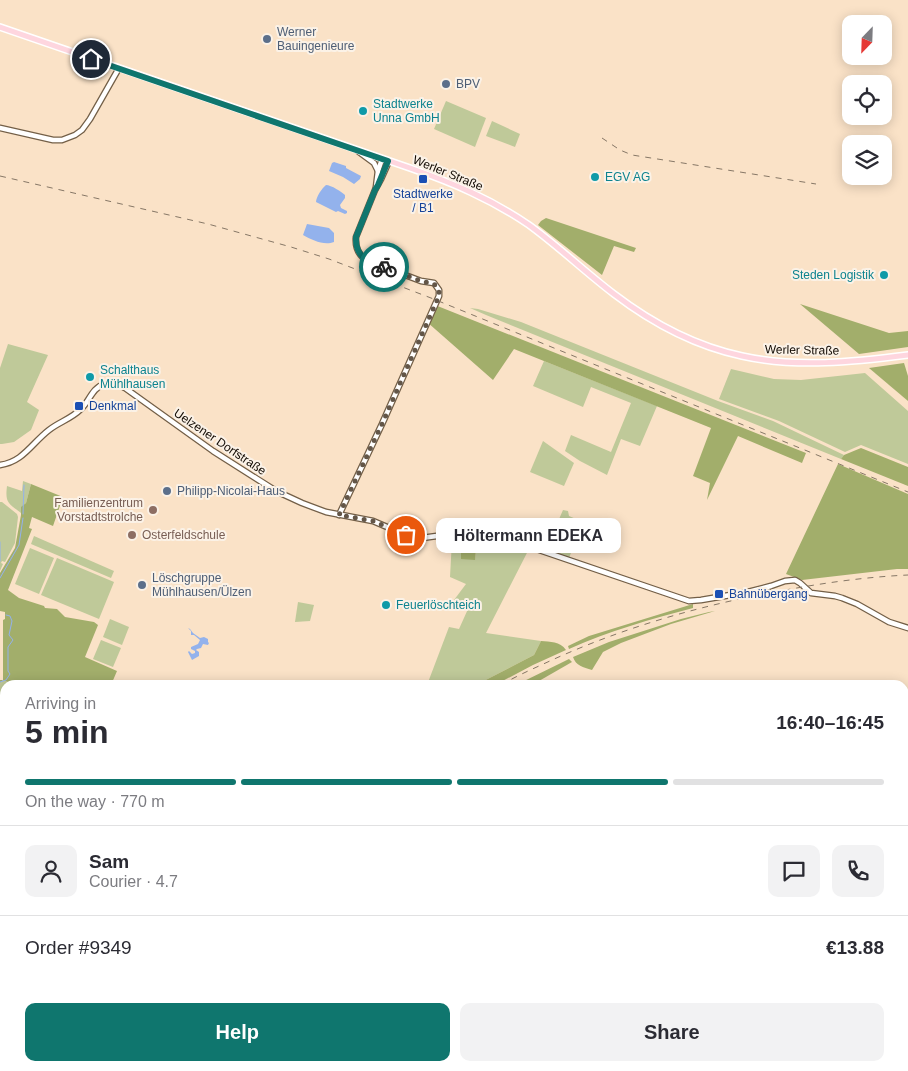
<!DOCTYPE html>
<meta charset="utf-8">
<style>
:root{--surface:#fff;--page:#f2f2f3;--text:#2b2b33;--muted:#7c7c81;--line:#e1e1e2;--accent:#0f766e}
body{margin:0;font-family:Arial,sans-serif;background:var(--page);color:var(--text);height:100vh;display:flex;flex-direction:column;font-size:19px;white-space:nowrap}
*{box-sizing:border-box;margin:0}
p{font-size:16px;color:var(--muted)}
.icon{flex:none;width:28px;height:28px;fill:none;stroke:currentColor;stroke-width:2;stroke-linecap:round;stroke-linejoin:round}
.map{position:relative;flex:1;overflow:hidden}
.side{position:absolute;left:0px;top:680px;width:909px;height:391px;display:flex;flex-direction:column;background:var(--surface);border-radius:15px 15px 0 0;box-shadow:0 2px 12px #0003}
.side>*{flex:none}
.needle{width:32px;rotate:203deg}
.controls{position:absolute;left:842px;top:15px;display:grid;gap:10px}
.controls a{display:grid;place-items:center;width:50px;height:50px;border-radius:10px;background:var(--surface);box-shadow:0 2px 12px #0003;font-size:25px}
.pin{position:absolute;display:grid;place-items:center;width:42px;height:42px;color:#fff;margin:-21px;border:2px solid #fff;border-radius:50%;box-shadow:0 1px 5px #0007}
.courier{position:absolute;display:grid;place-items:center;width:50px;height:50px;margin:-25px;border:4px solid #0f766e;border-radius:50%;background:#fff;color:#222;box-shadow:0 1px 6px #0007}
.bubble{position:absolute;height:35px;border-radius:10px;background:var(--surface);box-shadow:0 2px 12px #0003;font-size:16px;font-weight:600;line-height:35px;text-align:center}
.headline em{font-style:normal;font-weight:600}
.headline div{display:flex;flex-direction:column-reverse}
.headline{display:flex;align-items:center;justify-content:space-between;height:85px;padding:0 25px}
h1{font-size:32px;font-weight:600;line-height:38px}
.bar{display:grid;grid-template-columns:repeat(4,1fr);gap:8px 5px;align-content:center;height:60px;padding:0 25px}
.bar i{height:6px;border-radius:4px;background:var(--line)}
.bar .current{background:var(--accent)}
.bar p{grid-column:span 4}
.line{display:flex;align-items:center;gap:12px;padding:0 25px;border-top:1px solid var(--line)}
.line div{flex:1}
.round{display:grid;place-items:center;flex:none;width:52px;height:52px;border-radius:10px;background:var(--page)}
.action{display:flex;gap:10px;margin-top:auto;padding:10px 25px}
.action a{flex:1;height:58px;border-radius:10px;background:var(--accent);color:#fff;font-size:20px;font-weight:600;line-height:58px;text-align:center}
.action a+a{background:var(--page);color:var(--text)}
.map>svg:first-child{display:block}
.green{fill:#bfc999}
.forest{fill:#a2ae6b}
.water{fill:#93b2ec}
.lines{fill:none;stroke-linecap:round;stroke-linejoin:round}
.stream{stroke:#93b2ec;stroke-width:1}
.tertiary-casing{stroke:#735f47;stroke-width:7}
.primary-casing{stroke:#fff;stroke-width:8}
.tertiary{stroke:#fff;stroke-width:4.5}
.primary{stroke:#fed6df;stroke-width:5}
.rail{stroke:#867766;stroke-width:1;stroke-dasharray:6 6;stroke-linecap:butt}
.done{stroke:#635648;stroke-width:5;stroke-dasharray:0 9}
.route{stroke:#0f766e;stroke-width:6}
.service-dot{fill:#5c6f8a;stroke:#fbf2e7;stroke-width:2}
.culture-dot{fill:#0f9aa8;stroke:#fbf2e7;stroke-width:2}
.transit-dot{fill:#1a4fb4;stroke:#fbf2e7;stroke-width:2}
.education-dot{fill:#8d6e63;stroke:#fbf2e7;stroke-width:2}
.labels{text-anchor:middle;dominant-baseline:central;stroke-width:4;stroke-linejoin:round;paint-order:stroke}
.service-label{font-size:12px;fill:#4e5e75;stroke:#fbf2e7;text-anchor:start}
.culture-label{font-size:12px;fill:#0d838f;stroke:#fbf2e7;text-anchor:start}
.street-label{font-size:12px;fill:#110a03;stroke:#fbf2e7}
.transit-label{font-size:12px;fill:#164399;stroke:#fbf2e7;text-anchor:start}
.education-label{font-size:12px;fill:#785e54;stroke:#fbf2e7;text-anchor:end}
</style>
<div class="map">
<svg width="908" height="1071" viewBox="0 0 908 1071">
<rect width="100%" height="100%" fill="#fae2c7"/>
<g class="green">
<polygon points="446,101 486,118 475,147 434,129"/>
<polygon points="492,121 520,134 515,147 486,136"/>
<polygon points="470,308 478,309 521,322 718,401 773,421 844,455 841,459 486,315"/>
<polygon points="8,344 48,355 27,402 39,410 31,430 14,442 2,444 0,444 0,368"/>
<polygon points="544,361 657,406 640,446 621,439 607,475 580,461 565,451 571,435 611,452 631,403 591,387 583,407 533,386"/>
<polygon points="731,369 774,379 801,380 865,373 908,411 908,464 861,445 845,452 779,421 719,399"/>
<polygon points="543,441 574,463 564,486 530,472"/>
<path d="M23,481L31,484L26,503L21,508V513C8,503 5,503 7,486L22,491Z"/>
<polygon points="0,502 2,502 17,514 18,517 15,543 5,562 2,561 1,563 3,564 0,571"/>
<polygon points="563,510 568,511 569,516 583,522 569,558 546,549"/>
<polygon points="34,536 114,571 111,578 31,544"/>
<polygon points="498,537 530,547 486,633 541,641 534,655 476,685 427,685 449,627 459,629 468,609 451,604 466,584 450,577 452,540 461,540 461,559 475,559 477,540 496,541"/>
<polygon points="30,548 54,558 39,594 15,584"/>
<polygon points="57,558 114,582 99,619 41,595"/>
<polygon points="298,602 314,605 310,621 295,622"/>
<polygon points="110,619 129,627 122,645 103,637"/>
<polygon points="101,640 121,648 113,667 93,659"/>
<polygon points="3,680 16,685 5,685 5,747 0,741 0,683"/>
<polygon points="0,1024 5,1028 5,1066 17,1066 12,1071 0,1071"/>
<polygon points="170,1066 226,1066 223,1071 169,1071"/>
<polygon points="339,1066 439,1066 418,1071 343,1071 340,1069"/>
</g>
<g class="forest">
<polygon points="546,218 636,248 634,252 614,246 602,275 538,225 541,221"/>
<polygon points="800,304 889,333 908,331 908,347 859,354"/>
<polygon points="435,305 806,453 802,463 738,436 707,500 710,483 693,476 711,428 514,349 493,380 427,322"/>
<polygon points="904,363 908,376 908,401 869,368"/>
<polygon points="861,448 908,467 908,486 841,459 844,455"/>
<polygon points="838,464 908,494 908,569 897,569 802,580 786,574"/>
<polygon points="31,484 63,497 53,526 32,517 29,528 32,529 8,590 19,598 44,606 45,608 57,609 65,617 94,622 98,625 85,657 117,671 111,685 16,685 3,680 0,683 0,680 3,680 3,620 5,619 5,612 0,611 0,573 15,548 21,515 21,507 26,503"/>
<polygon points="444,535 498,537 497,541 477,540 475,560 461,559 461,540 442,539"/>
<path d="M693,604V608C651,619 609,631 569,649L568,646L589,636Z"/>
<path d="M715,611L671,624L621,643L603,652L592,670C583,667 576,666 573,657L609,642L681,619L709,612Z"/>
<path d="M541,641C550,642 560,641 566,650L533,665L495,685H476L534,655Z"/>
<polygon points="569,659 572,662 532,685 516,685"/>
<polygon points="0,758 5,785 5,878 4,879 0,875"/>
<polygon points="17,1066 47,1066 51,1071 12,1071"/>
</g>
<g class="water">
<polygon points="334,162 346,166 346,168 361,176 360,179 354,184 343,177 329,171 332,163"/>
<path d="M326,185C331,185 342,192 345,195V198L340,205L341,208L347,211V213L345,214L338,211L336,212L316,202C316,197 322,188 326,185Z"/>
<path d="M307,224L329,228L334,233V242C324,246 312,240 303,235Z"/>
<polygon points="188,628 190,629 193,633 200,638 204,637 208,639 208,642 209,643 208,645 203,644 201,648 197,649 196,650 199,652 199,656 192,660 188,652 189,651 192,654 195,653 195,651 191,649 191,647 198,644 200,640 194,635 191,635 191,631"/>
</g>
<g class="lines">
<g class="stream">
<polyline points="23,514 24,485"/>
<polyline points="0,542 0,561"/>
<polyline points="0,578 19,545 23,518"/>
<polyline points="0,682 6,680 10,674 8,671 8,647 13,640 9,635 12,621 10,616 6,615"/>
<polyline points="0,742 5,747"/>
<polyline points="234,1071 237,1066"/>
</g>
<g class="tertiary-casing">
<g id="tertiary">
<polyline points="0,128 53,140 62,140 75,135 82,130 90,119 119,68"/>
<polyline points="359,152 374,163 378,171"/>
<polyline points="376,187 378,171 382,159"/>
<path d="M0,465C23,462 32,443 49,430C59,422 71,419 81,409C89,402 92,388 104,384C111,381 119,384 125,388L213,451L276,491L302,503L326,512L373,521L413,538H422L444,535H468L495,537L507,539L689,601L701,600L748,592L771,586L785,581L795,580L800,583L811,593L835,596L842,598L857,604L889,622L908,628"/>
<path d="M339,515L382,424L439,296V290L434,283L421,281L368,261C359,256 355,248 356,237L375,190L381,179L389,161"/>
</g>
</g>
<g class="primary-casing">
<path id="primary" d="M0,27L410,168C453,183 491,199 529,225C558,246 585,272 614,294C652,323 695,346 742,356C796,368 854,362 908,355"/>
</g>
<use href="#tertiary" class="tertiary"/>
<use href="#primary" class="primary"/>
<g class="rail">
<polyline points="602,138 620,150 632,155 816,184"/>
<polyline points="0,176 208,224 291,247 329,259 431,298 908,492"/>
<path d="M501,685C518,675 535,668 552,660C625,627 702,605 780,591C823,583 865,577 908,575"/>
<polyline points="59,1071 64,1066"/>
</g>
</g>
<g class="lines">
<polyline class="done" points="384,267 421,281 434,284 439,290 439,296 382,424 339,515 373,521 406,535"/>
<path class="route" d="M91,59L388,161L378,185L375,190L356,237C355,258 368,261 384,267"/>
</g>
<g class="service-dot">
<circle cx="267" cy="39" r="5"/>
<circle cx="446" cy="84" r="5"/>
<circle cx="167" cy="491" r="5"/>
<circle cx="142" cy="585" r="5"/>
</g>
<g class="culture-dot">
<circle cx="363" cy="111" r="5"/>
<circle cx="595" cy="177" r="5"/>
<circle cx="884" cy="275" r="5"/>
<circle cx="90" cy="377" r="5"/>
<circle cx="386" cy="605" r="5"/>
</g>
<g class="transit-dot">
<rect x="418" y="174" width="10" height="10" rx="2.5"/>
<rect x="74" y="401" width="10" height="10" rx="2.5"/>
<rect x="714" y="589" width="10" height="10" rx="2.5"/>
</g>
<g class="education-dot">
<circle cx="153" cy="510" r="5"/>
<circle cx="132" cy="535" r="5"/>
</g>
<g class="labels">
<g class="service-label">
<text x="277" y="32">Werner<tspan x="277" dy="14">Bauingenieure</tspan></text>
<text x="456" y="84">BPV</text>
<text x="177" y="491">Philipp-Nicolai-Haus</text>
<text x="152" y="578">Löschgruppe<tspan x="152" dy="14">Mühlhausen/Ülzen</tspan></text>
</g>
<g class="culture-label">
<text x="373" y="104">Stadtwerke<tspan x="373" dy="14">Unna GmbH</tspan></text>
<text x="605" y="177">EGV AG</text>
<text x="874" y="275" text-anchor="end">Steden Logistik</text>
<text x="100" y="370">Schalthaus<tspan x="100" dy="14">Mühlhausen</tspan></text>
<text x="396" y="605">Feuerlöschteich</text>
</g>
<g class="street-label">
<text transform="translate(448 173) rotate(22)">Werler Straße</text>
<text transform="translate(802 350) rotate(1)">Werler Straße</text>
<text transform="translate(220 442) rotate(34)">Uelzener Dorfstraße</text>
</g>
<g class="transit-label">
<text x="423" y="194" text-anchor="middle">Stadtwerke<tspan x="423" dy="14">/ B1</tspan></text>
<text x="89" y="406">Denkmal</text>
<text x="729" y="594">Bahnübergang</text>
</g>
<g class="education-label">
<text x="143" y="503">Familienzentrum<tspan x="143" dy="14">Vorstadtstrolche</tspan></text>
<text x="142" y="535" text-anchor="start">Osterfeldschule</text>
</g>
</g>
</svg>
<div class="controls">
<a><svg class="needle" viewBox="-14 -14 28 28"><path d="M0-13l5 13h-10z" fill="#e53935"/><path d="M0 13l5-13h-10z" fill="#7c7c81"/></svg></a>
<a><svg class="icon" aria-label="locate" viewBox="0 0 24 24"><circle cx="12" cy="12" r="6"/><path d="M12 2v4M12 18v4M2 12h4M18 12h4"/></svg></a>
<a><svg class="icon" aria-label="layers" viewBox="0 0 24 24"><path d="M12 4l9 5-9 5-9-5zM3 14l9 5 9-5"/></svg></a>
</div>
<div class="pin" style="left:406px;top:535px;background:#ea580c"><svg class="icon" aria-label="bag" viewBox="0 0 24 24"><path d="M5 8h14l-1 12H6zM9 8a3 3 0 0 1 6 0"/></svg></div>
<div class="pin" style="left:91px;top:59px;background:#1f2937"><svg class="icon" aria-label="home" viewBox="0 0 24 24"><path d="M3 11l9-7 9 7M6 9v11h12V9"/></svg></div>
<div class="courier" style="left:384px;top:267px"><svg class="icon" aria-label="bike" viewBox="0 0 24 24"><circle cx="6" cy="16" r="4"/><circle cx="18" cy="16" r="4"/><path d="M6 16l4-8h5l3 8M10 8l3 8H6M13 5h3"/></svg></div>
<div class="bubble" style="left:436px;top:518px;width:185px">Höltermann EDEKA</div>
<section class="side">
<div class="headline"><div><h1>5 min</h1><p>Arriving in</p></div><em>16:40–16:45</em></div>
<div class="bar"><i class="current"></i><i class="current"></i><i class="current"></i><i></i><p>On the way · 770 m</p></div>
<div class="line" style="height:90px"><a class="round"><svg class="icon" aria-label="person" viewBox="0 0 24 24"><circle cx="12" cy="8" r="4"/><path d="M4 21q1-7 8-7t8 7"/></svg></a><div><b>Sam</b><p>Courier · 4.7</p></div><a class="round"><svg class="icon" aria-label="chat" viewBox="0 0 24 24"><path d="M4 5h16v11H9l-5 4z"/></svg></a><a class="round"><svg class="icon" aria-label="phone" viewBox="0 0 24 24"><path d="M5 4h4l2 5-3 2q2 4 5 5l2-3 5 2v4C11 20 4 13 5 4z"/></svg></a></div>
<div class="line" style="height:65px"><div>Order #9349</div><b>€13.88</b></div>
<div class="action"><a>Help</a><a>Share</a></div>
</section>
</div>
